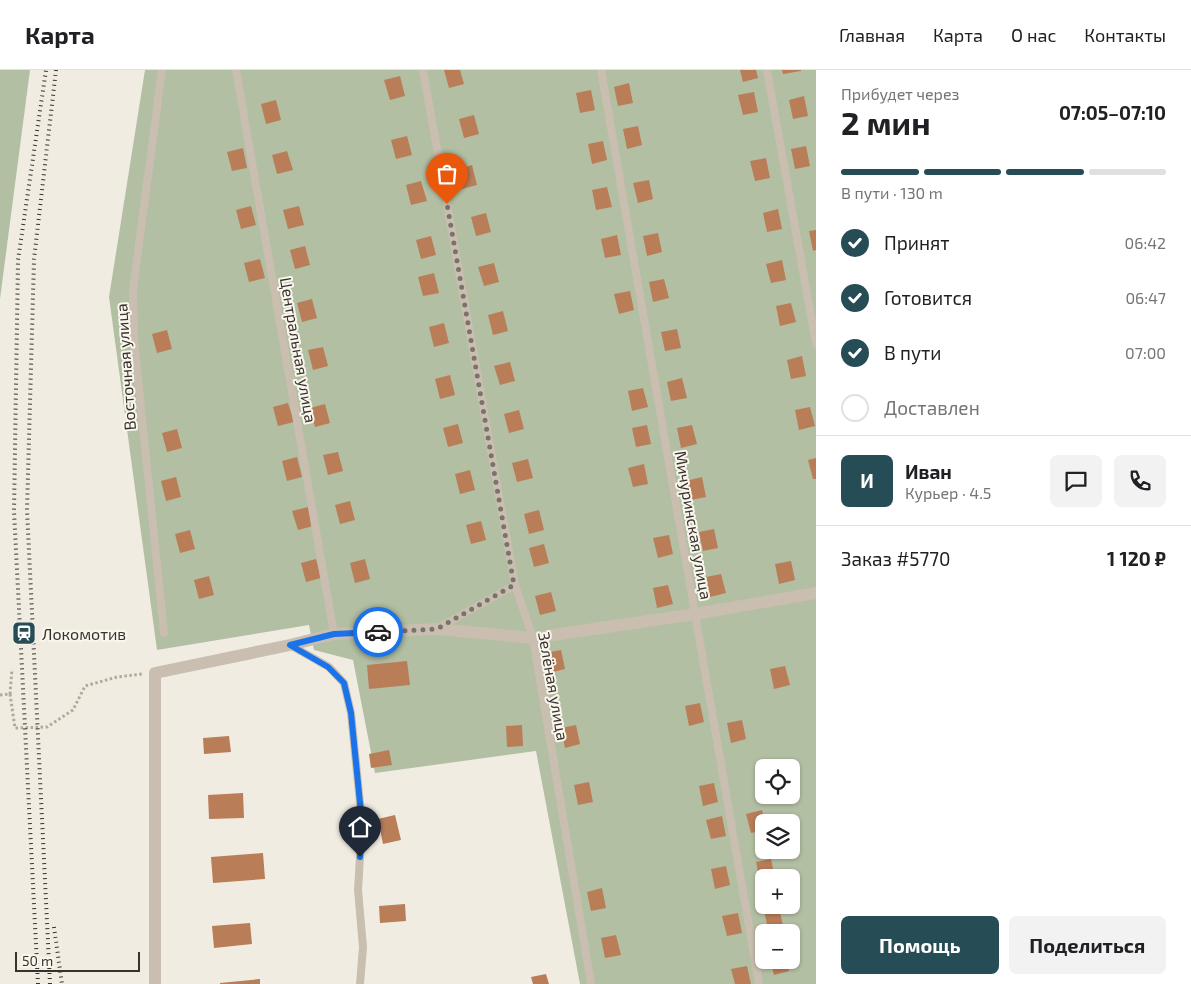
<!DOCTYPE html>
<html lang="ru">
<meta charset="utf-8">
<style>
:root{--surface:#fff;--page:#f2f2f2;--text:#202124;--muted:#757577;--line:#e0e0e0;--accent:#264c56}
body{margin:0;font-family:"Exo 2",sans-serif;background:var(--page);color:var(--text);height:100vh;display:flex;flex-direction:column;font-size:19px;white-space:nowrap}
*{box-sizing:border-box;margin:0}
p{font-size:16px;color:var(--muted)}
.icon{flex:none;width:28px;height:28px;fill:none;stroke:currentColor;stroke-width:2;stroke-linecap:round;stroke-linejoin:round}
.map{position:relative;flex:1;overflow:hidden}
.sheet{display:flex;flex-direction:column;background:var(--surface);width:375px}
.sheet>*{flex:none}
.tools{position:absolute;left:755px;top:689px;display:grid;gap:10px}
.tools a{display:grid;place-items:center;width:45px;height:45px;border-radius:8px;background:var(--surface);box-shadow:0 1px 4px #0004;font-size:25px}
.scale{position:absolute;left:15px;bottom:12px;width:125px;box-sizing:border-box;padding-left:5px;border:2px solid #38322c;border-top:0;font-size:14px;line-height:18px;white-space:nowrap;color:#38322c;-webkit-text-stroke:4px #f9f6ee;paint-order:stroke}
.pin{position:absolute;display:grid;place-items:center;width:42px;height:42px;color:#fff;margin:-51px -21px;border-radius:50% 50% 50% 0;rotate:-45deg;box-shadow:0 0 5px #0007}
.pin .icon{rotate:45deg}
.courier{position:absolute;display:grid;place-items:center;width:50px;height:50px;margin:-25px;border:4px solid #1a73e8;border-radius:50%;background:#fff;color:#222;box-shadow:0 1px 6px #0007}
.summary em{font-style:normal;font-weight:700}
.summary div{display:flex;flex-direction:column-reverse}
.summary{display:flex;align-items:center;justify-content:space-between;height:85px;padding:0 25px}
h1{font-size:32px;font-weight:700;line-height:38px}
.bar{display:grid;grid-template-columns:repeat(4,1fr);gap:8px 5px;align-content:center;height:60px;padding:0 25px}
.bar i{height:6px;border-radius:4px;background:var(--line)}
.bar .on{background:var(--accent)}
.bar p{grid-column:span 4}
.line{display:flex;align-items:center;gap:12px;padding:0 25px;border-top:1px solid var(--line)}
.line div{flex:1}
.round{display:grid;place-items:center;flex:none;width:52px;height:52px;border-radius:8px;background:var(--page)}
ol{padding:0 25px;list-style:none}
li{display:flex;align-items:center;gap:15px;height:55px}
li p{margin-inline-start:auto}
li .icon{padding:5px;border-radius:50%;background:var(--accent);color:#fff;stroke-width:4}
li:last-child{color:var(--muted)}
li i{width:28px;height:28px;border:2px solid var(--line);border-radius:50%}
.cta{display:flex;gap:10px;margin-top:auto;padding:10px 25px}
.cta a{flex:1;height:58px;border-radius:8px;background:var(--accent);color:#fff;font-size:20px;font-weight:700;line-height:58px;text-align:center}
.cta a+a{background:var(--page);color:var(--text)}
header{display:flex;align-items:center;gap:30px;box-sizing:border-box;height:70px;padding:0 25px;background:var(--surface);border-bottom:1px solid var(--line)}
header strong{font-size:24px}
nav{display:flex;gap:28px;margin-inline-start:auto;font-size:18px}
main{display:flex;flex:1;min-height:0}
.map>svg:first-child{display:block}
.green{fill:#b2bfa3;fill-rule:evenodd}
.building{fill:#b97d58}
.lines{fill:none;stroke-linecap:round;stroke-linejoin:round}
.path{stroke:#b4a999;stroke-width:3;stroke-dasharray:2.5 2.5;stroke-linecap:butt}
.service{stroke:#c9beaf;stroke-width:8}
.minor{stroke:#c9beaf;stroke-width:12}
.rail{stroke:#38322c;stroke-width:4;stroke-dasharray:1 4;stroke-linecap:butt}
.done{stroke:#79736c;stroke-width:5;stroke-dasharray:0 9}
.route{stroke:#1a73e8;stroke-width:6}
.labels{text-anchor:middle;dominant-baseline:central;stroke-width:4;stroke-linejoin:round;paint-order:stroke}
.street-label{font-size:16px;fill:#38322c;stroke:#f9f6ee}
.poi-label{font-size:16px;fill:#38322c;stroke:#f9f6ee;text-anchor:start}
</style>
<header>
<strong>Карта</strong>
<nav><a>Главная</a><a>Карта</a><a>О нас</a><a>Контакты</a></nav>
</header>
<main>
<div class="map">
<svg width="816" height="914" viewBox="0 0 816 914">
<rect width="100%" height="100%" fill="#f1ece2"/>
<g class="green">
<polygon points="0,0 30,0 0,229"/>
<path d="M145,0H816V914H580L536,681L375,703L353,590L314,580L309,555L157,580L109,227ZM764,698H791V725H764ZM764,752H791V780H764ZM764,808H791V835H764ZM764,862H791V890H764Z"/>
</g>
<g class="building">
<polygon points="444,0 460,0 464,14 449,18"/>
<polygon points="740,0 756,0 758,8 743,12"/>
<polygon points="782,0 801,0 801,1 783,4"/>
<polygon points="400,6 405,26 390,30 384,10"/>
<polygon points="629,13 633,33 618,36 614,17"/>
<polygon points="591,20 595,40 580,43 576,23"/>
<polygon points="754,22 758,42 743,45 738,25"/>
<polygon points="804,26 808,46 793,49 789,30"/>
<polygon points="276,30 281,50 266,54 261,34"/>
<polygon points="474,45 479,64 464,68 459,49"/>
<polygon points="638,56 642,75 627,79 623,59"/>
<polygon points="407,66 412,85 396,89 391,70"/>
<polygon points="603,71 607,90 592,94 588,74"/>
<polygon points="806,76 810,96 795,99 791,79"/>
<polygon points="243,78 247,98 232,101 227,82"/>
<polygon points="287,81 293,100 277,104 272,85"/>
<polygon points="766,88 770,108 755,111 750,91"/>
<polygon points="472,95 477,115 462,119 457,100"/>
<polygon points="649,110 653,129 638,133 633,113"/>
<polygon points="421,111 427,131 411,135 406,115"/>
<polygon points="607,117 612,137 596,140 592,120"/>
<polygon points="251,136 256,155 241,159 236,140"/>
<polygon points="299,136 304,155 288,159 283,140"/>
<polygon points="778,139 782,159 767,162 763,143"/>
<polygon points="486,143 491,162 476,166 471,147"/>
<polygon points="816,160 816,180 813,181 809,161"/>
<polygon points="658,163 662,182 647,186 643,166"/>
<polygon points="617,165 621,185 605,188 601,169"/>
<polygon points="431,166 436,185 421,189 416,170"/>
<polygon points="305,176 310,195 295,199 290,180"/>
<polygon points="260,189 265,208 249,212 244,193"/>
<polygon points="782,190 786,210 771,213 766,194"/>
<polygon points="494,193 499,212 484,216 478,197"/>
<polygon points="434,203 439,223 423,226 418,207"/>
<polygon points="664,209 669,228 653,232 649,212"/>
<polygon points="630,221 634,240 619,244 614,224"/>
<polygon points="312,229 317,248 302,252 297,233"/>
<polygon points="791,233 796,252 780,256 776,236"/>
<polygon points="503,241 508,261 493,265 488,245"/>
<polygon points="444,253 449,273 434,277 429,257"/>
<polygon points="677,259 681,278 665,281 661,262"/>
<polygon points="167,260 172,279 157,283 152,264"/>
<polygon points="323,277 328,296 313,300 308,280"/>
<polygon points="802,286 806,306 791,309 787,290"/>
<polygon points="510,292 515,311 500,315 494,296"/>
<polygon points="450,305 455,325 440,329 435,309"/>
<polygon points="682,308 687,328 671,331 667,312"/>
<polygon points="643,318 648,337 632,341 628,321"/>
<polygon points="288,333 294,352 278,356 273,337"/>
<polygon points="325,334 330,353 315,357 310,338"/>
<polygon points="810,337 815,356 799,360 795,340"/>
<polygon points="519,340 524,359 509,363 504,344"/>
<polygon points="458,354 463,373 448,377 443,358"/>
<polygon points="647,355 651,374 636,377 632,358"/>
<polygon points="692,355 697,374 681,378 677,358"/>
<polygon points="177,359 182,378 167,382 162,363"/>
<polygon points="338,382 343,401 328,405 323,385"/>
<polygon points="297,387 302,407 287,411 282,391"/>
<polygon points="816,388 816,409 813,409 808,390"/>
<polygon points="528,389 533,408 517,412 512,393"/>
<polygon points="644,394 648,414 633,417 628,398"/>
<polygon points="470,400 475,420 460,424 455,404"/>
<polygon points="176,407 181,427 166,431 161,411"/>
<polygon points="702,407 706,427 691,430 686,411"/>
<polygon points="350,431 355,450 340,454 335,435"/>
<polygon points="308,437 313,456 298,460 292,441"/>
<polygon points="539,440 544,460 529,464 524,444"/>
<polygon points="481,451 486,470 471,474 466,455"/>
<polygon points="714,459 718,478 703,481 699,462"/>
<polygon points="190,460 195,479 180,483 175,464"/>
<polygon points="669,465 673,484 658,488 653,468"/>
<polygon points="544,474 549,493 534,497 529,478"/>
<polygon points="316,489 321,508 306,512 301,493"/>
<polygon points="365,489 370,509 355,513 350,493"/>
<polygon points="791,491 795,510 779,514 775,494"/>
<polygon points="721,504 726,523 710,527 706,507"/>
<polygon points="209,506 214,525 199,529 194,510"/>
<polygon points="668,515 673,534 657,538 653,518"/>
<polygon points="551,522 556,541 540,545 535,526"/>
<polygon points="561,580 565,599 549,603 545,583"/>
<polygon points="407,591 410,615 369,619 367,595"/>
<polygon points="785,596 790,615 774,619 770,599"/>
<polygon points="700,633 704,652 689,656 685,636"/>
<polygon points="742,650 746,669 731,673 727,653"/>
<polygon points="522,655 523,676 507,677 506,656"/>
<polygon points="576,655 580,674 565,678 561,658"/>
<polygon points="229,666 231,682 204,684 203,668"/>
<polygon points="389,680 392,695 371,698 369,684"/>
<polygon points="589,712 593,732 578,735 574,715"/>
<polygon points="714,713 718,732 703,736 699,716"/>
<polygon points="243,723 244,748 209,749 208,725"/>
<polygon points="762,740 765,752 764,760 751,763 746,744"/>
<polygon points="395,745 401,770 383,774 378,749"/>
<polygon points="722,746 726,766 711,769 706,750"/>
<polygon points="263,783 265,809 213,813 211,787"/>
<polygon points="771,789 775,808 764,808 764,811 760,812 756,792"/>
<polygon points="726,796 730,815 715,819 711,799"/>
<polygon points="602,818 606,838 591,841 587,822"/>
<polygon points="405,834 406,851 380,853 379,836"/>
<polygon points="779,837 783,856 768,859 764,840"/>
<polygon points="738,843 742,863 727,866 722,846"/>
<polygon points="250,853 252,874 214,878 212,856"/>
<polygon points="616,865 621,885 605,888 601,868"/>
<polygon points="770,890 787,890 789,901 774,905"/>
<polygon points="747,896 751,914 735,914 731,899"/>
<polygon points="546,904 549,914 533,914 531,907"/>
<polygon points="260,909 260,914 220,914 220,913"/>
</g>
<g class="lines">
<g class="path">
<polyline points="10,624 12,599"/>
<polyline points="0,625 10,624 15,658 47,657 73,640 85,616 117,607 142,604"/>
</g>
<g class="service">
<polyline points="162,0 133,219 134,269 164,563"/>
<polyline points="236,0 334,564"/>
<polyline points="423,0 515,515 533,568 591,914"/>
<polyline points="601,0 759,914"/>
<polyline points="767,0 816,274"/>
<polyline points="438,558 515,515"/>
<polyline points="290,575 329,597 344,613 351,643 362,753 358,820 363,877 360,914"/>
</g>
<polyline class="minor" points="155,914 155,603 290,575 334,564 437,559 533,568 695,544 816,523"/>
<g class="rail">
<polyline points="54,857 62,914"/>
<polyline points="38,914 14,441 18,190 46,0"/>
<polyline points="50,914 27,440 34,189 56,0"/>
</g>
</g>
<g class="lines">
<polyline class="done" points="378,562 437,559 514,515 447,134"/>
<polyline class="route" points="360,787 362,753 351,643 344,613 328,597 290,575 334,564 378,562"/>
</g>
<defs>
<g id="station-square" transform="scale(1.25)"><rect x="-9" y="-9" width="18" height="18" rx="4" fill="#264c56" stroke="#f9f6ee"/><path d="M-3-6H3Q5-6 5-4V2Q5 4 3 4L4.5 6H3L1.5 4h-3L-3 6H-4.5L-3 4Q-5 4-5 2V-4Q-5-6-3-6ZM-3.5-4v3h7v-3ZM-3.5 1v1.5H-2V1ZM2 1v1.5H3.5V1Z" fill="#fff"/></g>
</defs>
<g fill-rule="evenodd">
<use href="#station-square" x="24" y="563"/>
</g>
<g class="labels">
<g class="street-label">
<text transform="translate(299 280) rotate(80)">Центральная улица</text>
<text transform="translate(125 297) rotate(-94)">Восточная улица</text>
<text transform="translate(694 455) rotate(80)">Мичуринская улица</text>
<text transform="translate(554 616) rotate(80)">Зелёная улица</text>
</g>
<g class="poi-label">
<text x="42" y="563">Локомотив</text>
</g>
</g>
</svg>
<div class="tools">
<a><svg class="icon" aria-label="locate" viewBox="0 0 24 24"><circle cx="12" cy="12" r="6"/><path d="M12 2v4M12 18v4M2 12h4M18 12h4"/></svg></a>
<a><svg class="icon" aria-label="layers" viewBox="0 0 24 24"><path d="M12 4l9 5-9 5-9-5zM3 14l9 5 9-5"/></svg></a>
<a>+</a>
<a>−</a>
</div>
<div class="scale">50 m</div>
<div class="pin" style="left:447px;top:134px;background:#ea580c"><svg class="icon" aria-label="bag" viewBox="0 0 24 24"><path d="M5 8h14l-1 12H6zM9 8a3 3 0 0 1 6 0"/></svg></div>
<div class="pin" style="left:360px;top:787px;background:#1f2937"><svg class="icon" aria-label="home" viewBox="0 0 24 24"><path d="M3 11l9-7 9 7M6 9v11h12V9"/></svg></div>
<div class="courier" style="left:378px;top:562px"><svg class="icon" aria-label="car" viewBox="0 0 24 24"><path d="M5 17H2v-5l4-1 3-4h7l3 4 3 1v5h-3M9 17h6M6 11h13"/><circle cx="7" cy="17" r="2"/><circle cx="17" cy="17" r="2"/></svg></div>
</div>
<section class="sheet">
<div class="summary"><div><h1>2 мин</h1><p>Прибудет через</p></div><em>07:05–07:10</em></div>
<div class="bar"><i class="on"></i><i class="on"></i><i class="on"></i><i></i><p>В пути · 130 m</p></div>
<ol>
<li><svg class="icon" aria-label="check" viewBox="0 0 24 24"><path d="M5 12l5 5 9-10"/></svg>Принят<p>06:42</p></li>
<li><svg class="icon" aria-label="check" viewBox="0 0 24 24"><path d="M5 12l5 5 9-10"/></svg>Готовится<p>06:47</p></li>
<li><svg class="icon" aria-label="check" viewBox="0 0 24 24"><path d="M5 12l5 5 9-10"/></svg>В пути<p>07:00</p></li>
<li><i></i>Доставлен</li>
</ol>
<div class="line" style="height:90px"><b class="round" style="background:var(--accent);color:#fff">И</b><div><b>Иван</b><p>Курьер · 4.5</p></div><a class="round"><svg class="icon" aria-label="chat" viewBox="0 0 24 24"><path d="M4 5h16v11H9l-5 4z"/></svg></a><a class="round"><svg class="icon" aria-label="phone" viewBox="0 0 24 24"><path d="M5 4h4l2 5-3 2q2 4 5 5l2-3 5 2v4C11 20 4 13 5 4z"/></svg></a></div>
<div class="line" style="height:65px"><div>Заказ #5770</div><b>1 120 ₽</b></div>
<div class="cta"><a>Помощь</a><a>Поделиться</a></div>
</section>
</main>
